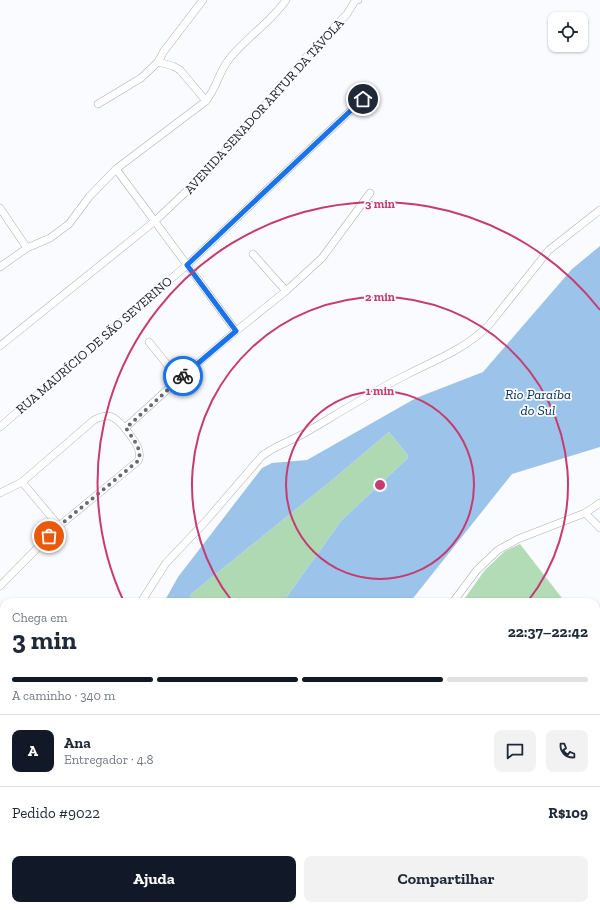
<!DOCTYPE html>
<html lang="pt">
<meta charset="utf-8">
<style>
:root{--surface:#fff;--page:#f2f2f3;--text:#1f2937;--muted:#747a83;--line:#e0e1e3;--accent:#111827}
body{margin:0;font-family:"Zilla Slab",serif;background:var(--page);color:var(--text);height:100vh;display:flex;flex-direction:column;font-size:15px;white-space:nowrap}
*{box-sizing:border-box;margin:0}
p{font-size:13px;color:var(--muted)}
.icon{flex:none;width:22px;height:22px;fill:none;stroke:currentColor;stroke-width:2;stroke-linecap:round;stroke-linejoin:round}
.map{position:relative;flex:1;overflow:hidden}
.side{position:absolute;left:0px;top:598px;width:600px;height:312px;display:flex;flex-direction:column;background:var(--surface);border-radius:12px 12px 0 0;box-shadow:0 1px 3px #0004}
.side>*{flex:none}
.fabs{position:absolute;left:548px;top:12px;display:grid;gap:8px}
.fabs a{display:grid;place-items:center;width:40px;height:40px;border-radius:8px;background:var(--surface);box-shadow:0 1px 3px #0004;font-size:20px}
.pin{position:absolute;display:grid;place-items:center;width:34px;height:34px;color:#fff;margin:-17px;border:2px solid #fff;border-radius:50%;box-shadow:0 1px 4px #0007}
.courier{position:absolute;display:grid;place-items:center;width:40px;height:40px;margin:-20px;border:3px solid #1a73e8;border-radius:50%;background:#fff;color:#222;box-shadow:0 1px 5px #0007}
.headline em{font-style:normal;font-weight:700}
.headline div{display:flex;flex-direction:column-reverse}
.headline{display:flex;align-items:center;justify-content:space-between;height:68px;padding:0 12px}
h1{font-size:26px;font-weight:700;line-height:30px}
.bar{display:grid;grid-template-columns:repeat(4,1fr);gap:6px 4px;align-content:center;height:48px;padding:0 12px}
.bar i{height:5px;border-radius:3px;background:var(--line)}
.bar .current{background:var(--accent)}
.bar p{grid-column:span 4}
.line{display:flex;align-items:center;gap:10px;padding:0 12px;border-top:1px solid var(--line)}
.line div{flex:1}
.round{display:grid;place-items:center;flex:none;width:42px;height:42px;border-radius:8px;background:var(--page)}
.action{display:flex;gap:8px;margin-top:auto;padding:8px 12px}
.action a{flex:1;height:46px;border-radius:8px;background:var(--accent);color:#fff;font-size:16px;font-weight:700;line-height:46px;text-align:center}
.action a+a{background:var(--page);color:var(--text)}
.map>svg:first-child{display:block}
.green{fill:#b2dcb5}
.forest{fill:#afd9b2}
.water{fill:#9cc4ea}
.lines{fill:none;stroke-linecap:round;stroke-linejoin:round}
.street-casing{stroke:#aeb0b3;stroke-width:8}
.street{stroke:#fff;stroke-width:7}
.rail{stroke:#5e5f61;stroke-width:2.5;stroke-dasharray:8 4;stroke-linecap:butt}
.done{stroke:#6a6b6d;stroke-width:4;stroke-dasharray:0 7.2}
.route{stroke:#1a73e8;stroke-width:5}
.ring{fill:none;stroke:#c63b70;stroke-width:2}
.labels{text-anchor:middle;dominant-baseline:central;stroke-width:3.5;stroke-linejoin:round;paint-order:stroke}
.street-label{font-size:13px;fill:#1d1e1f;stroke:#f9fbfe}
.water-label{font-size:14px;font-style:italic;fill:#002d50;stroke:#f9fbfe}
.centre{fill:#c63b70;stroke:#f9fbfe;stroke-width:2}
.ring-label{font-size:12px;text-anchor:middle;font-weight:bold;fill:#c63b70;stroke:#f9fbfe;stroke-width:3.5;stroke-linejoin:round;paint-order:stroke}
</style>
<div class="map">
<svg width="600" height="910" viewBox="0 0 600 910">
<rect width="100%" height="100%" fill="#f9fbfe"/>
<g class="green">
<polygon points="520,544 565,602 462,602 485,570 505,551"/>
<polygon points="316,906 356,906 352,910 320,910"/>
</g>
<g class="forest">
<polygon points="389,432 407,454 408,458 341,521 283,602 188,602 191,594 331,481"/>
<polygon points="112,906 139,906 134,910 108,910"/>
</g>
<g class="water">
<polygon points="600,246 600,447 512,474 410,602 283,602 341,521 408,458 407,454 389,432 331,481 191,594 188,602 164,602 178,577 262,468 272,463 307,460 416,398 483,372 572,269"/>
<polygon points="4,817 4,906 112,906 108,910 0,910 0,823"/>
<polygon points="139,906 164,906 159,910 134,910"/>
</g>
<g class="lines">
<g class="street-casing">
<g id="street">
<polyline points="203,0 164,51 158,62 173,66 180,70 206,101"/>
<polyline points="98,104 141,78 158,62"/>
<polyline points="116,169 236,331"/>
<polyline points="0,208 27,248"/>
<polyline points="253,254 286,291"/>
<path d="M0,267L27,248L50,238L69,224L89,197L116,169L206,101C217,87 219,71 230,58C247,37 271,22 286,0"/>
<polyline points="149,342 179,379"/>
<polyline points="0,346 155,221 209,170 313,49 347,14 355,1 358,0"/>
<polyline points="0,427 187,265 363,99"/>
<polyline points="22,482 59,526"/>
<path d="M0,493L22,482L94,420C109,412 114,416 125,428L179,379L236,331L286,291L322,258L370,193"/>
<polyline points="585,513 600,528"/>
<path d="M0,586L59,526L138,461C144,450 131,437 125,428"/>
<path d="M141,602L166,563L205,522L262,456C276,445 294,440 310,430C342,411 374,391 408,374C436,360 467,348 489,325L549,250L600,210"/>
<polyline points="453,602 477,570 498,550 518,539 585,513 600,503"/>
<polyline points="596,623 600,617"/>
<polyline points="597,736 600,739"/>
<polyline points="0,756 4,752"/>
<polyline points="596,786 600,789"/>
<polyline points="596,891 600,894"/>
<polyline points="297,906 302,910"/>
<polyline points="511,906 515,910"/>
<polyline points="208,910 211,906"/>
<polyline points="360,910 364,906"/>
<polyline points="385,910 389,906"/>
<polyline points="536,910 540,906"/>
</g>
</g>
<use href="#street" class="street"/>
<g class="rail">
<polyline points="596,617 600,611"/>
<polyline points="369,910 372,906"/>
</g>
</g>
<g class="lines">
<path class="done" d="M49,536L59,526L138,461C144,450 131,437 126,428L183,376"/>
<polyline class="route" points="183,376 236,331 187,265 363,99"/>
</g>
<g class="ring">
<circle cx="380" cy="485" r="94"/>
<path d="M232 601A188 188 0 1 1 528 601"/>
<path d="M124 602A281 281 0 0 1 600 310"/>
</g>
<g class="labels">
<g class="street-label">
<text transform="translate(264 106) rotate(-48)">AVENIDA SENADOR ARTUR DA TÁVOLA</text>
<text transform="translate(94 345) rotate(-41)">RUA MAURÍCIO DE SÃO SEVERINO</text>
</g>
<g class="water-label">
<text x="538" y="394">Rio Paraíba<tspan x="538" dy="16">do Sul</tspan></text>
</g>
</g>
<circle cx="380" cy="485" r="6" class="centre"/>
<g class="ring-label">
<text x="380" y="208">3 min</text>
<text x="380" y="301">2 min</text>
<text x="380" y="395">1 min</text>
</g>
</svg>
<div class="fabs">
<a><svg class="icon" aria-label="locate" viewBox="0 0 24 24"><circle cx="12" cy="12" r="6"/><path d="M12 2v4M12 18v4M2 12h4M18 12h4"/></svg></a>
</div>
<div class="pin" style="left:49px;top:536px;background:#ea580c"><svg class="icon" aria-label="bag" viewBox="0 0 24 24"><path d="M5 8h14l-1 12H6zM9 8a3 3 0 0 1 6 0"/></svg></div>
<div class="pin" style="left:363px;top:99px;background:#1f2937"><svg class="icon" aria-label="home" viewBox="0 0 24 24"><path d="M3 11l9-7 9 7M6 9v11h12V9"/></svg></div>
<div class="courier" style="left:183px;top:376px"><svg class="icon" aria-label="bike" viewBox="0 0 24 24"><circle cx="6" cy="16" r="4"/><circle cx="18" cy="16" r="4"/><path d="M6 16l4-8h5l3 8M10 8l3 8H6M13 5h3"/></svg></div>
<section class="side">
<div class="headline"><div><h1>3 min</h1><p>Chega em</p></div><em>22:37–22:42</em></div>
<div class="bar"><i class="current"></i><i class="current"></i><i class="current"></i><i></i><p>A caminho · 340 m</p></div>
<div class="line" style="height:72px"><b class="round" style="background:var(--accent);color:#fff">A</b><div><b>Ana</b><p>Entregador · 4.8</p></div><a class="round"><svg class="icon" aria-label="chat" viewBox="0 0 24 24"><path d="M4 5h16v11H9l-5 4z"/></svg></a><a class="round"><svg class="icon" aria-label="phone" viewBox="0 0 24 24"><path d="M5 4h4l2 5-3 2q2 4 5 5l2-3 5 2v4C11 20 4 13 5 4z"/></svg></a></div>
<div class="line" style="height:52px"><div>Pedido #9022</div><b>R$109</b></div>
<div class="action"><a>Ajuda</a><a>Compartilhar</a></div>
</section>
</div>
